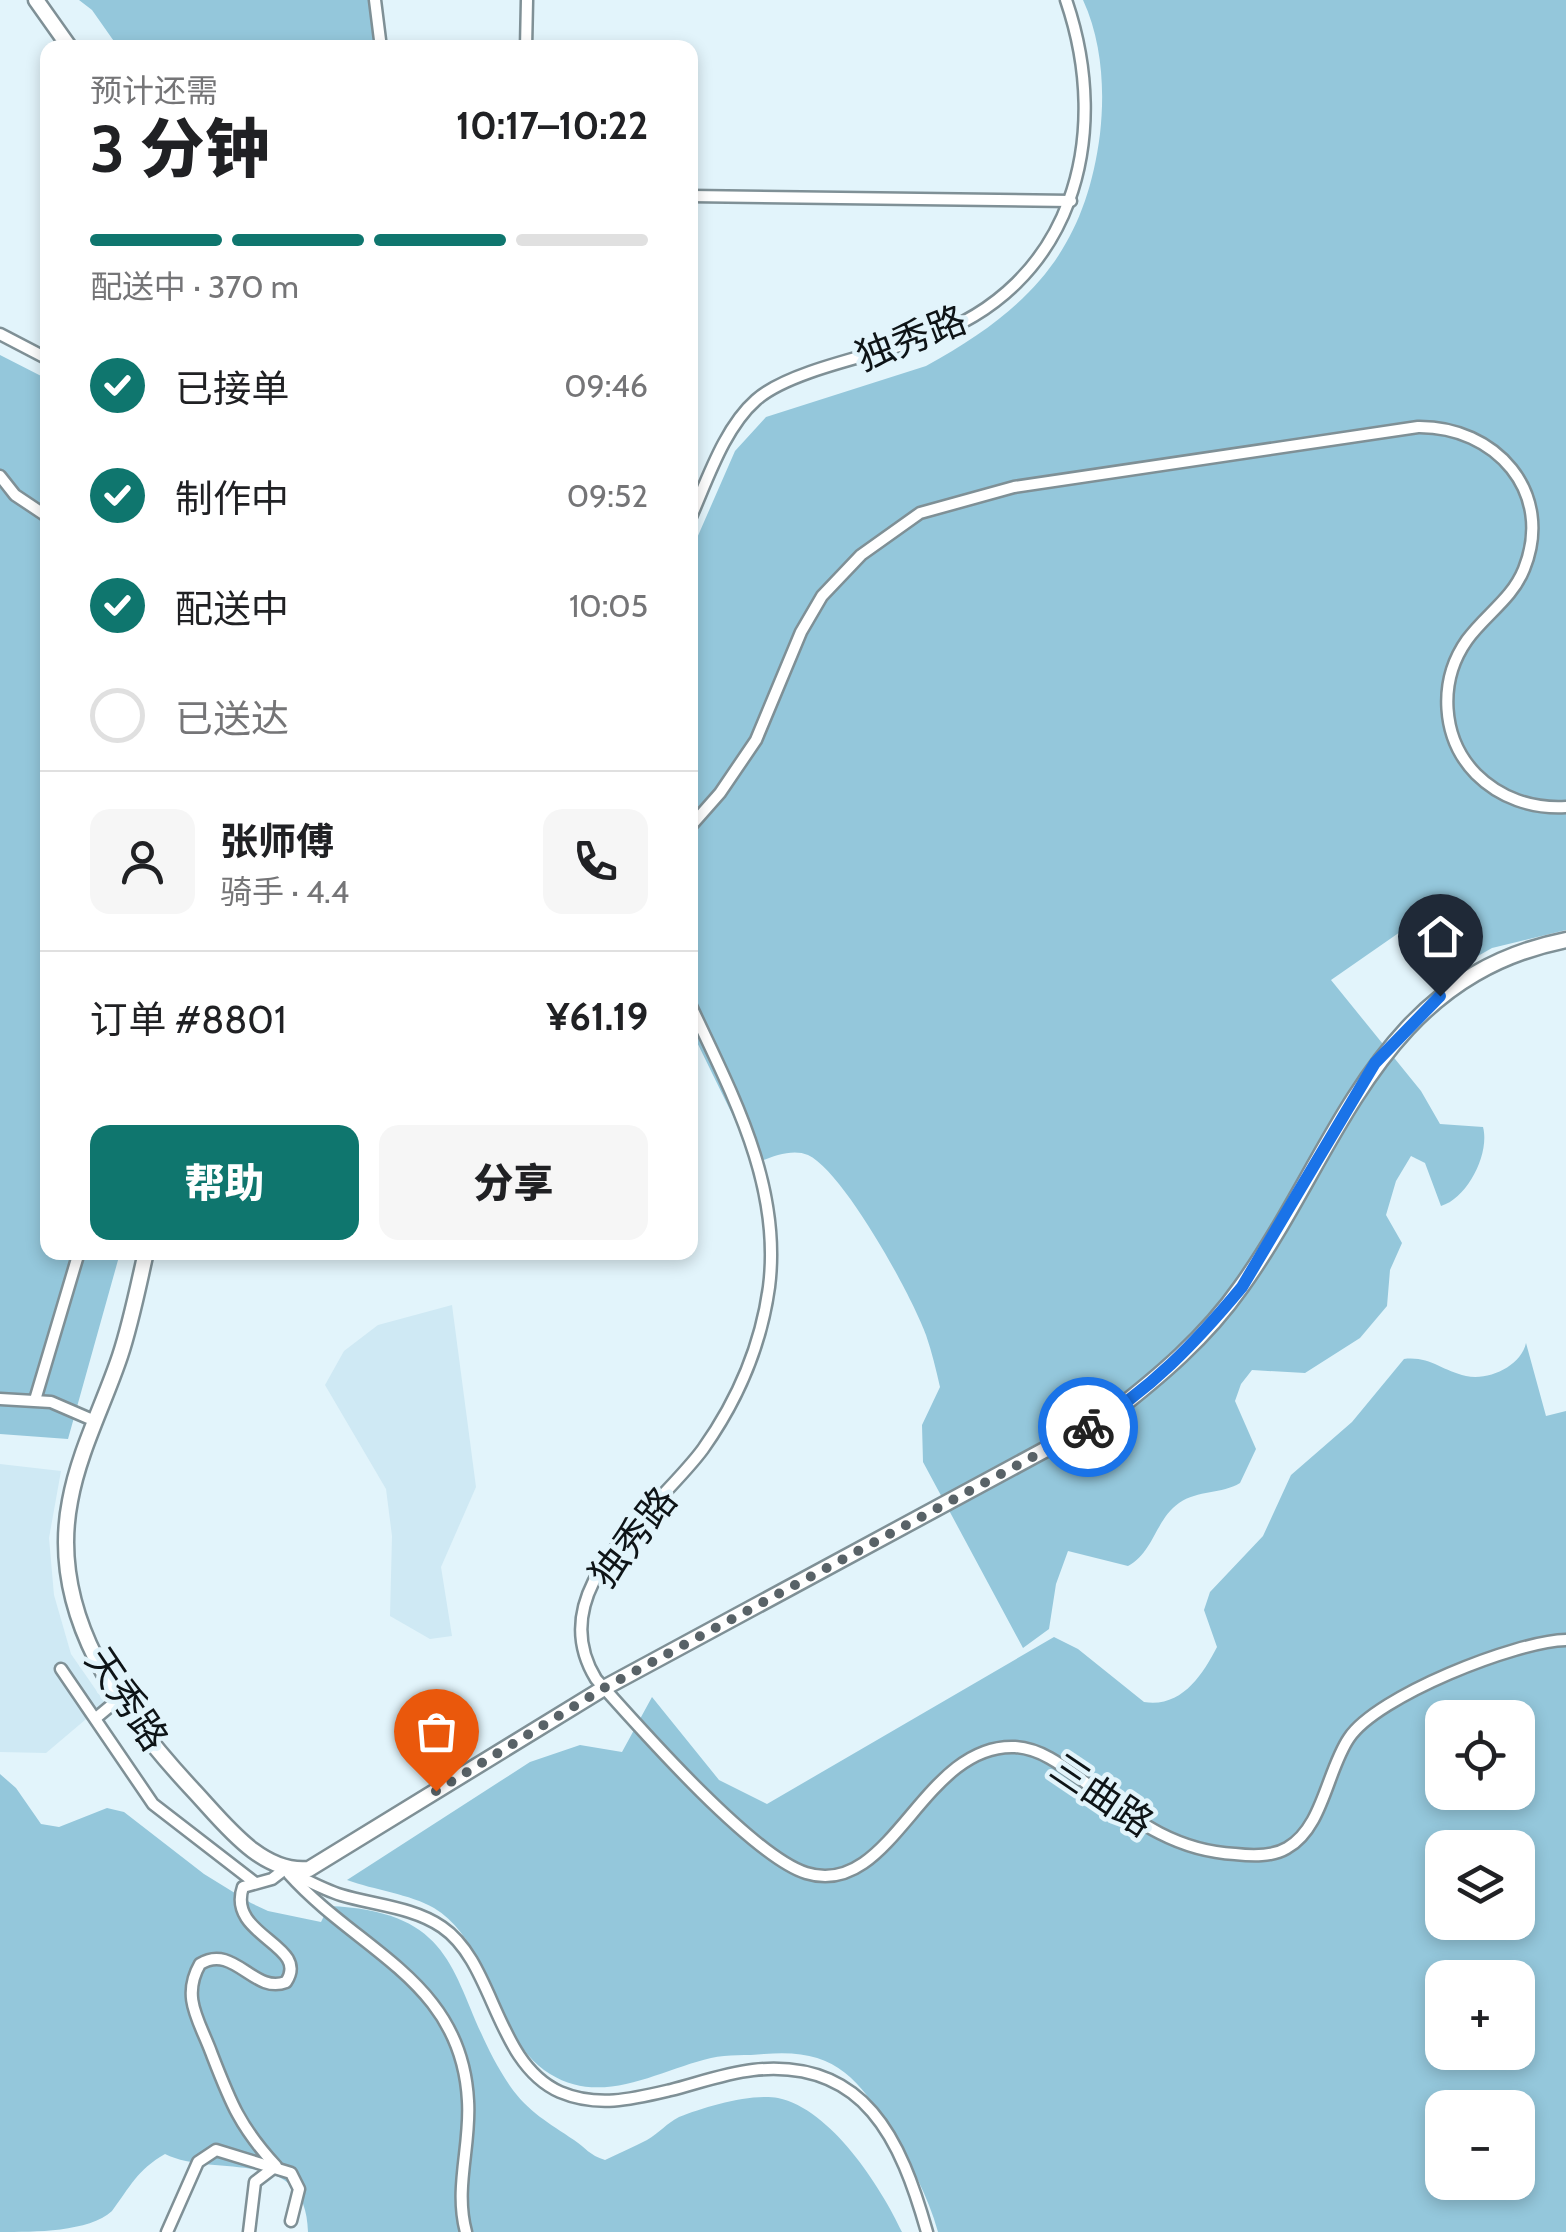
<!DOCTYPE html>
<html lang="zh">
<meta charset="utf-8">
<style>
:root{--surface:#fff;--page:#f6f6f6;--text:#202124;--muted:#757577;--line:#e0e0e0;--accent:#0f766e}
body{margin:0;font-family:Cabin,"Noto Sans SC",sans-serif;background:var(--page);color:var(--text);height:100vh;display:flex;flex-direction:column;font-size:38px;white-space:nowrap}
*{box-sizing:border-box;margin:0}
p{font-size:32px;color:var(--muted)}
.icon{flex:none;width:55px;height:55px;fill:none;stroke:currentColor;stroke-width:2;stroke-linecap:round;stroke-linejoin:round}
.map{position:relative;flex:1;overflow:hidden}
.side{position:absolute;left:40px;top:40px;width:658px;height:1220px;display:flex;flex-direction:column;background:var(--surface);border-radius:20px;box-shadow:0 5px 15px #0003}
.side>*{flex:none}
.fabs{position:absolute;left:1425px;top:1700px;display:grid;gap:20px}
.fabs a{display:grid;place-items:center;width:110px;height:110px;border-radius:20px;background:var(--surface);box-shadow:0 5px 15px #0003;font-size:50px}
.pin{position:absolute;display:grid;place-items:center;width:85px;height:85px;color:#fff;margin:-102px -42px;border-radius:50% 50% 50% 0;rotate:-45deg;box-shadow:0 0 10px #0007}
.pin .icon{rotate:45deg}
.courier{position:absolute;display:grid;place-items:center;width:100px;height:100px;margin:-50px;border:8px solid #1a73e8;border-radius:50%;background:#fff;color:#222;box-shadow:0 2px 12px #0007}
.headline em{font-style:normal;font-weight:800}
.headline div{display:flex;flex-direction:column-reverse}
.headline{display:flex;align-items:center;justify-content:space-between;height:170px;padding:0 50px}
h1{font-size:65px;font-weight:800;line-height:75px}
.bar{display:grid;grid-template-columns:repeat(4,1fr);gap:15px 10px;align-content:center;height:120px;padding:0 50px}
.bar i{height:12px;border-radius:8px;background:var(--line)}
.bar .on{background:var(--accent)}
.bar p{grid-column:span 4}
.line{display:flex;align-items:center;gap:25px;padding:0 50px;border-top:2px solid var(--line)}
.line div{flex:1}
.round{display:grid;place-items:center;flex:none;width:105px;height:105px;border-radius:20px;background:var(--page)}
ol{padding:0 50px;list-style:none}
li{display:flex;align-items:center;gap:30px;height:110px}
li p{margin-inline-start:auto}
li .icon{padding:10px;border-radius:50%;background:var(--accent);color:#fff;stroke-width:4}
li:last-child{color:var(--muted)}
li i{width:55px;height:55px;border:5px solid var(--line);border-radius:50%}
.cta{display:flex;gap:20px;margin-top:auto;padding:20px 50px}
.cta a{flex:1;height:115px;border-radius:20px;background:var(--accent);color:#fff;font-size:40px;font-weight:800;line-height:115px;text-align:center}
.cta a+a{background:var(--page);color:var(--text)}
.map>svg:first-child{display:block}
.built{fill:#cfe9f4}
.green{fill:#94c7db;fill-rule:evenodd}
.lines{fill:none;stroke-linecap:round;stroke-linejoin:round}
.street-casing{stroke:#7f9096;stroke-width:15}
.secondary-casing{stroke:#7f9096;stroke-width:19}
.street{stroke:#fff;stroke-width:10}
.secondary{stroke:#fff;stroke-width:14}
.done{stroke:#586267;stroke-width:10;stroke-dasharray:0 18}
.route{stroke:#1a73e8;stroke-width:12}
.labels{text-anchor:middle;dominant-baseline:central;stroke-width:9;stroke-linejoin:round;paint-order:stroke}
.street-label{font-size:38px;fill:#0e1417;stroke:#e2f4fb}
</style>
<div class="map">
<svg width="1566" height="2232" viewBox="0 0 1566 2232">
<rect width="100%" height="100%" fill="#e2f4fb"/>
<g class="built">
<polygon points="452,1305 476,1487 441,1567 452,1636 430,1639 390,1616 392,1536 386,1489 325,1385 344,1351 378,1325"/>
<polygon points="0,1464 61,1471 49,1538 54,1595 71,1654 105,1703 46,1753 0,1752"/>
</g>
<g class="green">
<polygon points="79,0 379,0 384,47 118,47 92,10"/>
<path d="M1083,0H1566V930L1492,948L1448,973L1413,923L1331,980L1421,1091L1440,1124L1483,1127C1490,1153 1468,1198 1441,1206L1425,1163L1411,1156L1396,1181L1386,1215L1402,1243L1390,1270L1387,1306L1360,1338L1305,1373L1252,1370L1241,1384L1235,1401L1256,1449L1240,1483C1222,1494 1198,1490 1179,1503C1155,1520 1154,1552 1128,1566L1068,1551L1056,1584L1049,1629L1023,1648L923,1462L922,1425L940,1387C936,1370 932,1352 926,1335C912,1296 844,1172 808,1155C792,1148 771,1157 756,1163L690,1028V554L735,451L766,417L926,366C1028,310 1085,252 1100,134C1105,90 1102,41 1083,0Z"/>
<polygon points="0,355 47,379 48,1252 120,1253 68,1439 0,1434"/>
<path d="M1526,1343L1546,1416L1566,1411V2232H938C928,2195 909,2162 890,2129C856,2074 831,2048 764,2054C747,2056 728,2054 711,2058C659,2070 603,2107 550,2074C492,2038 494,1945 434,1908C410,1894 374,1890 347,1880L530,1762L580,1745L622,1752L652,1697L719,1780L767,1804L1054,1637L1078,1649L1144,1702C1181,1708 1202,1676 1217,1647L1204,1610L1210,1592L1263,1536L1291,1475L1352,1422L1404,1359C1430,1356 1442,1371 1466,1376C1489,1381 1521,1366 1526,1343ZM1442,1718H1518V1792H1442ZM1442,1848H1518V1922H1442ZM1442,1978H1518V2052H1442ZM1442,2108H1518V2182H1442Z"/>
<path d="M0,1774L16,1788L41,1824L59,1827L107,1808L124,1812L204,1874L251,1903L268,1911L321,1922L329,1906C472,1912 447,1993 510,2086C528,2112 549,2123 574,2140C586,2148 589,2155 605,2160C619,2153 634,2147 647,2140C659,2133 667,2123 679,2117C704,2107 751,2093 778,2098C831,2109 881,2187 902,2232H308C306,2144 215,2179 165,2154C137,2170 130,2187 112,2211C89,2232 35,2232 0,2232Z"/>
</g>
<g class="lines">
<g class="street-casing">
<g id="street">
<polyline points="375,0 381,48"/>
<polyline points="526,48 527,0"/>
<polyline points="690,196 1071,201"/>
<polyline points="0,334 48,359"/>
<polyline points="0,476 15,495 48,517"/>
<path d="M690,519C707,481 724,428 756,400C789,370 882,353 926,338C1073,287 1113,137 1066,0"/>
<path d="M690,827L720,793L756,740L801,632L822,596L861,555L920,513L1014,487L1418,427C1495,426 1555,492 1524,569C1512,599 1485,615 1467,640C1438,681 1441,738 1476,774C1500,798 1532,809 1566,807"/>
<path d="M690,1004C732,1094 782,1185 769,1287C761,1345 737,1401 703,1449C656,1513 540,1588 596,1679C637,1725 752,1856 806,1873C892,1900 922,1743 1015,1747C1046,1749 1070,1772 1094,1789C1138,1823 1178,1851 1235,1854C1252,1856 1272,1857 1287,1848C1323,1828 1327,1770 1349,1738C1377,1696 1516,1641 1566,1640"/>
<polyline points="0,1399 51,1402 95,1421"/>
<polyline points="35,1400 79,1252"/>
<polyline points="61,1669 153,1804 254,1882"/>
<polyline points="96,1718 120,1698"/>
<path d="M285,1870C303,1878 322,1889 341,1895C374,1905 413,1907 442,1927C495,1963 495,2063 560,2092C598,2108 633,2099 671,2090C698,2083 726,2073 753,2070C865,2058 901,2140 927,2232"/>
<path d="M289,1874C359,1952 462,1981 468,2101C471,2145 454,2188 466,2232"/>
<polyline points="167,2232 198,2162 216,2150 291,2173 299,2189 291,2221"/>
<path d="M249,2232L255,2182L276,2166C239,2126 230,2101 211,2052C199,2020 181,1997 200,1964C234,1943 254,1995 286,1982C311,1945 226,1936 243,1887L272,1879L285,1869"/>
</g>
</g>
<g class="secondary-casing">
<g id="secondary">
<polyline points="36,0 70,48"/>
<path d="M146,1252C138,1287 131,1323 120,1356C104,1404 79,1451 70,1501C48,1614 120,1712 194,1791C224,1823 261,1874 309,1869L604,1688L1111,1414C1159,1377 1206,1337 1241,1287C1339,1150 1376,978 1566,940"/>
</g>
</g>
<use href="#street" class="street"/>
<use href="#secondary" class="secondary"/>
</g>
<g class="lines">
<polyline class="done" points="436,1791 604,1688 1088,1427"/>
<path class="route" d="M1088,1427C1149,1392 1197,1341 1242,1287L1375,1063L1440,996"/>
</g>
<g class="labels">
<g class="street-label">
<text transform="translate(911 338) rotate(-21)">独秀路</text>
<text transform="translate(633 1537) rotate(-52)">独秀路</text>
<text transform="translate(127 1699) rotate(56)">天秀路</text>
<text transform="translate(1102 1795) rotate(34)">三曲路</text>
</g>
</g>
</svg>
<div class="fabs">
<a><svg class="icon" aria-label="locate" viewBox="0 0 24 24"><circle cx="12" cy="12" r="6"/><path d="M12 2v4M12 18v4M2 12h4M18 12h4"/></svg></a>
<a><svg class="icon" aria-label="layers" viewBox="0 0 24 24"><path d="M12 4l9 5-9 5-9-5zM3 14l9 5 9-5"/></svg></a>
<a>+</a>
<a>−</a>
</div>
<div class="pin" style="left:436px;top:1791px;background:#ea580c"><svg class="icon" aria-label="bag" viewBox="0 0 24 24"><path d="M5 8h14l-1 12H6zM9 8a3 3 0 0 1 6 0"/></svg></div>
<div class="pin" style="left:1440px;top:996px;background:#1f2937"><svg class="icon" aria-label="home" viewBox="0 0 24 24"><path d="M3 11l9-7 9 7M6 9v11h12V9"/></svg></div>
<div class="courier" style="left:1088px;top:1427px"><svg class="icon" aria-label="bike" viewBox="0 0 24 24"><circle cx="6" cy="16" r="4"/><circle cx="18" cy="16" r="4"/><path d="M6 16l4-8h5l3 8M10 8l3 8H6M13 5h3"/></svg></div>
<section class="side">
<div class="headline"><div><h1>3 分钟</h1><p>预计还需</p></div><em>10:17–10:22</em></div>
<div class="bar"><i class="on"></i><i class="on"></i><i class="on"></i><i></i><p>配送中 · 370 m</p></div>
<ol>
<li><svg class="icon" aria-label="check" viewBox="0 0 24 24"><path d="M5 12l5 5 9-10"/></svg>已接单<p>09:46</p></li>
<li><svg class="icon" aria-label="check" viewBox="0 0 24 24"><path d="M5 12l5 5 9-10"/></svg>制作中<p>09:52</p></li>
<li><svg class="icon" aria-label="check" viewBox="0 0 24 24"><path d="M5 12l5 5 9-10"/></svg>配送中<p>10:05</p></li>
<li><i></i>已送达</li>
</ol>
<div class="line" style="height:180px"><a class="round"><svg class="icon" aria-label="person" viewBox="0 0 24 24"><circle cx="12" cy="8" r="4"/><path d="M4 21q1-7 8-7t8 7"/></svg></a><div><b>张师傅</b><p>骑手 · 4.4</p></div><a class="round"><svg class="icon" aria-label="phone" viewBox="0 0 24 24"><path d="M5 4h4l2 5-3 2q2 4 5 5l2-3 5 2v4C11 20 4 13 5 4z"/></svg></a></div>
<div class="line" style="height:130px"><div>订单 #8801</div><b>¥61.19</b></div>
<div class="cta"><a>帮助</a><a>分享</a></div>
</section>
</div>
